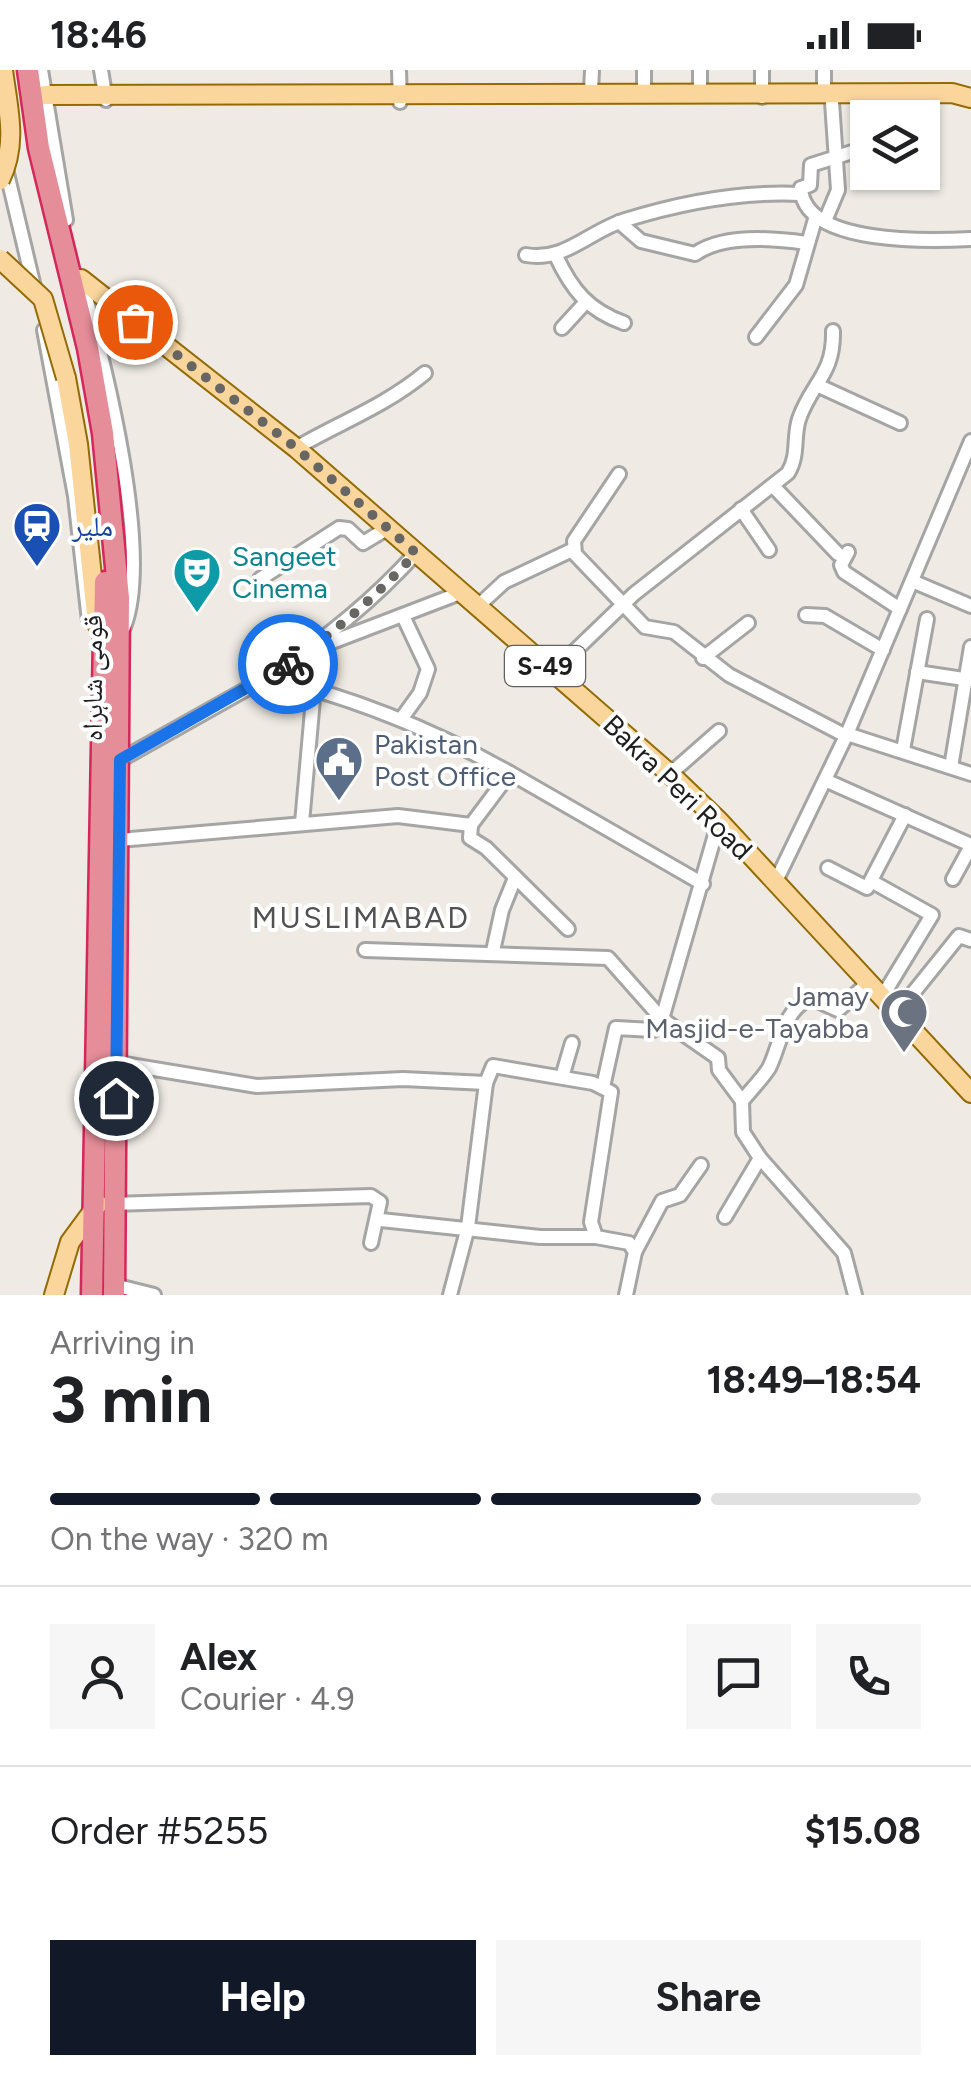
<!DOCTYPE html>
<meta charset="utf-8">
<style>
:root{--surface:#fff;--page:#f6f6f6;--text:#202124;--muted:#757577;--line:#e0e0e0;--accent:#111827}
body{margin:0;font-family:Figtree,"Noto Naskh Arabic",sans-serif;background:var(--page);color:var(--text);height:100vh;display:flex;flex-direction:column;font-size:38px;white-space:nowrap}
*{box-sizing:border-box;margin:0}
p{font-size:32px;color:var(--muted)}
.icon{flex:none;width:55px;height:55px;fill:none;stroke:currentColor;stroke-width:2;stroke-linecap:round;stroke-linejoin:round}
.map{position:relative;height:1225px;overflow:hidden}
.drawer{display:flex;flex-direction:column;background:var(--surface);flex:1}
.drawer>*{flex:none}
.controls{position:absolute;left:850px;top:30px;display:grid;gap:20px}
.controls a{display:grid;place-items:center;width:90px;height:90px;border-radius:0px;background:var(--surface);box-shadow:0 2px 8px #0004;font-size:50px}
.pin{position:absolute;display:grid;place-items:center;width:85px;height:85px;color:#fff;margin:-42px;border:5px solid #fff;border-radius:50%;box-shadow:0 2px 10px #0007}
.courier{position:absolute;display:grid;place-items:center;width:100px;height:100px;margin:-50px;border:8px solid #1a73e8;border-radius:50%;background:#fff;color:#222;box-shadow:0 2px 12px #0007}
.summary em{font-style:normal;font-weight:700}
.summary div{display:flex;flex-direction:column-reverse}
.summary{display:flex;align-items:center;justify-content:space-between;height:170px;padding:0 50px}
h1{font-size:65px;font-weight:700;line-height:75px}
.bar{display:grid;grid-template-columns:repeat(4,1fr);gap:15px 10px;align-content:center;height:120px;padding:0 50px}
.bar i{height:12px;border-radius:8px;background:var(--line)}
.bar .current{background:var(--accent)}
.bar p{grid-column:span 4}
.line{display:flex;align-items:center;gap:25px;padding:0 50px;border-top:2px solid var(--line)}
.line div{flex:1}
.round{display:grid;place-items:center;flex:none;width:105px;height:105px;border-radius:0px;background:var(--page)}
.action{display:flex;gap:20px;margin-top:auto;padding:20px 50px}
.action a{flex:1;height:115px;border-radius:0px;background:var(--accent);color:#fff;font-size:40px;font-weight:700;line-height:115px;text-align:center}
.action a+a{background:var(--page);color:var(--text)}
.status{display:flex;justify-content:space-between;align-items:center;height:70px;padding:0 50px;background:var(--surface);direction:ltr}
.status svg{height:28px;fill:currentColor}
.map>svg:first-child{display:block}
.lines{fill:none;stroke-linecap:round;stroke-linejoin:round}
.minor-casing{stroke:#a5a5a5;stroke-width:18}
.major-casing{stroke:#946b03;stroke-width:22}
.highway-casing{stroke:#d6275b;stroke-width:25}
.minor{stroke:#fff;stroke-width:12}
.major{stroke:#fad69d;stroke-width:18}
.highway{stroke:#e58d99;stroke-width:20}
.major-bridge-casing{stroke:#946b03;stroke-width:22;stroke-linecap:butt}
.major-bridge{stroke:#fad69d;stroke-width:18}
.done{stroke:#676663;stroke-width:10;stroke-dasharray:0 18}
.route{stroke:#1a73e8;stroke-width:12}
.labels{text-anchor:middle;dominant-baseline:central;stroke-width:8;stroke-linejoin:round;paint-order:stroke}
.shield{fill:#fff;stroke:#626262;stroke-width:2.5}
.shield-label{font-size:25px;font-weight:bold;fill:#1e1e1e}
.transit-label{font-size:28px;fill:#164399;stroke:#fff;text-anchor:start}
.culture-label{font-size:28px;fill:#0d838f;stroke:#fff;text-anchor:start}
.street-label{font-size:28px;fill:#1e1e1e;stroke:#fff}
.service-label{font-size:28px;fill:#4e5e75;stroke:#fff;text-anchor:start}
.worship-label{font-size:28px;fill:#5b616d;stroke:#fff;text-anchor:end}
.neighbourhood-label{font-size:30px;letter-spacing:2.5px;fill:#515151;stroke:#fff}
</style>
<div class="status"><b>18:46</b><svg viewBox="0 0 49 12"><path d="M0 12V9h3v3zM5 12V6h3v6zM10 12V3h3v9zM15 12V0h3v12zM26 1h20v11H26zM47 4h2v5h-2z"/></svg></div>
<div class="map">
<svg width="971" height="1225" viewBox="0 0 971 1225">
<rect width="100%" height="100%" fill="#efebe4"/>
<g class="lines">
<g class="minor-casing">
<g id="minor">
<polyline points="41,0 66,150"/>
<polyline points="101,0 106,30"/>
<polyline points="399,0 400,32"/>
<polyline points="591,21 592,0"/>
<polyline points="644,21 644,0"/>
<polyline points="700,22 700,0"/>
<polyline points="824,23 824,0"/>
<polyline points="762,27 762,0"/>
<polyline points="922,71 927,71"/>
<polyline points="0,74 35,221"/>
<path d="M868,77L811,95L810,115L801,118C804,176 930,171 971,169"/>
<polyline points="825,151 838,120 832,32"/>
<path d="M619,152L641,171L695,184C723,164 772,168 806,173"/>
<path d="M526,185C565,192 589,161 625,150C680,133 743,121 801,124"/>
<path d="M556,186C572,220 588,240 624,253"/>
<path d="M82,213C104,292 153,482 124,557"/>
<polyline points="562,258 585,233"/>
<polyline points="44,260 75,426 89,551"/>
<polyline points="756,267 796,215 816,146"/>
<polyline points="819,316 900,353"/>
<path d="M296,378C341,352 385,336 425,303"/>
<polyline points="619,404 574,471 575,484 645,557 674,562 729,605 846,666"/>
<polyline points="774,417 838,484"/>
<polyline points="741,439 769,480"/>
<polyline points="848,482 841,495 844,502 900,539"/>
<polyline points="260,509 339,458 348,459 363,473 388,458"/>
<polyline points="912,511 971,536"/>
<polyline points="477,537 504,512 572,480"/>
<polyline points="806,545 825,546 883,580"/>
<polyline points="319,577 460,523"/>
<polyline points="703,588 748,553"/>
<path d="M553,602L634,524L788,403C799,385 793,368 799,349C812,312 834,305 833,261"/>
<polyline points="917,602 971,610"/>
<path d="M268,607C323,571 372,532 416,483"/>
<polyline points="402,648 420,623 428,599 404,548"/>
<polyline points="847,664 971,704"/>
<polyline points="903,680 927,549"/>
<polyline points="951,697 971,577"/>
<polyline points="510,703 703,814"/>
<polyline points="670,704 719,661"/>
<polyline points="825,710 971,775"/>
<polyline points="302,753 314,618"/>
<polyline points="471,755 470,768 486,778 568,859"/>
<path d="M119,770L398,746L471,755L510,703C432,659 355,628 268,607L120,690"/>
<polyline points="828,798 867,818 905,745"/>
<polyline points="953,809 971,776"/>
<polyline points="871,811 932,845 882,927"/>
<polyline points="775,813 847,664 971,371"/>
<polyline points="365,880 608,888 662,949 718,988 719,1000 742,1031 743,1062 760,1088"/>
<polyline points="493,881 502,840 515,808"/>
<polyline points="897,943 959,866 971,870"/>
<polyline points="118,993 257,1016 403,1009 486,1013"/>
<polyline points="562,1007 572,973"/>
<polyline points="603,1017 616,958 653,960 662,949 719,751"/>
<path d="M742,1031C751,1020 762,1009 769,998C781,974 783,939 811,928L838,940L868,913"/>
<polyline points="112,1134 371,1126 380,1132 371,1173"/>
<polyline points="725,1147 760,1088 844,1183 855,1225"/>
<polyline points="381,1150 540,1167 596,1167"/>
<polyline points="635,1182 662,1131 680,1125 701,1095"/>
<polyline points="114,1215 154,1225"/>
<polyline points="450,1225 468,1157 486,1013 493,996 593,1013 611,1022 591,1152 596,1167 629,1173 635,1182 626,1225"/>
</g>
</g>
<g class="major-casing">
<g id="major">
<polyline points="44,25 952,23 971,28"/>
<polyline points="81,209 296,378 670,704 719,751 971,1023"/>
<polyline points="66,308 78,374 97,554"/>
<polyline points="54,1225 70,1172 98,1134"/>
</g>
</g>
<g class="highway-casing">
<g id="highway">
<polyline points="28,0 39,78 88,278 103,363 119,528 114,1225"/>
<polyline points="92,1225 105,512"/>
</g>
</g>
<use href="#minor" class="minor"/>
<use href="#major" class="major"/>
<use href="#highway" class="highway"/>
<g class="major-bridge-casing">
<g id="major-bridge">
<path d="M0,110C18,73 8,39 3,0"/>
<polyline points="0,189 43,229 66,308"/>
</g>
</g>
<use href="#major-bridge" class="major-bridge"/>
</g>
<g class="lines">
<path class="done" d="M135,252L296,378L416,483C377,525 335,563 288,594"/>
<polyline class="route" points="116,1028 120,690 288,594"/>
</g>
<defs>
<g id="station-pin" transform="scale(2.5)"><path d="M0 17L-7.5 6A9.5 9.5 0 1 1 7.5 6Z" fill="#1a4fb4" stroke="#fff"/><path d="M-3-6H3Q5-6 5-4V2Q5 4 3 4L4.5 6H3L1.5 4h-3L-3 6H-4.5L-3 4Q-5 4-5 2V-4Q-5-6-3-6ZM-3.5-4v3h7v-3ZM-3.5 1v1.5H-2V1ZM2 1v1.5H3.5V1Z" fill="#fff"/></g>
<g id="theatre-pin" transform="scale(2.5)"><path d="M0 17L-7.5 6A9.5 9.5 0 1 1 7.5 6Z" fill="#0f9aa8" stroke="#fff"/><path d="M-5-5.5Q0-4 5-5.5V0Q5 5 0 6Q-5 5-5 0ZM-3.3-2.5H-1v1.5H-3.3ZM1-2.5H3.3v1.5H1ZM-2.8 1Q0 5.5 2.8 1Z" fill="#fff"/></g>
<g id="civic-pin" transform="scale(2.5)"><path d="M0 17L-7.5 6A9.5 9.5 0 1 1 7.5 6Z" fill="#5c6f8a" stroke="#fff"/><path d="M-.6-6.5H3V-4.5H.6V-3L4-1V1h2V6H-6V1h2V-1L-.6-3ZM-1.2 2.5V6h2.4V2.5Z" fill="#fff"/></g>
<g id="mosque-pin" transform="scale(2.5)"><path d="M0 17L-7.5 6A9.5 9.5 0 1 1 7.5 6Z" fill="#6b7280" stroke="#fff"/><path d="M3.5-4.9A6 6 0 1 0 3.5 4.9A5 5 0 1 1 3.5-4.9Z" fill="#fff"/></g>
</defs>
<g fill-rule="evenodd">
<use href="#station-pin" x="37" y="456"/>
<use href="#theatre-pin" x="197" y="502"/>
<use href="#civic-pin" x="339" y="690"/>
<use href="#mosque-pin" x="904" y="942"/>
</g>
<g class="labels">
<rect class="shield" x="505" y="576" width="80" height="40" rx="8"/>
<g class="shield-label">
<text x="545" y="596">S-49</text>
</g>
<g class="transit-label">
<text x="72" y="456">ملیر</text>
</g>
<g class="culture-label">
<text x="232" y="486">Sangeet<tspan x="232" dy="32">Cinema</tspan></text>
</g>
<g class="street-label">
<text transform="translate(92 608) rotate(-90)">قومی شاہراہ</text>
<text transform="translate(678 717) rotate(44)">Bakra Peri Road</text>
</g>
<g class="service-label">
<text x="374" y="674">Pakistan<tspan x="374" dy="32">Post Office</tspan></text>
</g>
<g class="worship-label">
<text x="869" y="926">Jamay<tspan x="869" dy="32">Masjid-e-Tayabba</tspan></text>
</g>
<g class="neighbourhood-label">
<text x="361" y="847">MUSLIMABAD</text>
</g>
</g>
</svg>
<div class="controls">
<a><svg class="icon" aria-label="layers" viewBox="0 0 24 24"><path d="M12 4l9 5-9 5-9-5zM3 14l9 5 9-5"/></svg></a>
</div>
<div class="pin" style="left:135px;top:252px;background:#ea580c"><svg class="icon" aria-label="bag" viewBox="0 0 24 24"><path d="M5 8h14l-1 12H6zM9 8a3 3 0 0 1 6 0"/></svg></div>
<div class="pin" style="left:116px;top:1028px;background:#1f2937"><svg class="icon" aria-label="home" viewBox="0 0 24 24"><path d="M3 11l9-7 9 7M6 9v11h12V9"/></svg></div>
<div class="courier" style="left:288px;top:594px"><svg class="icon" aria-label="bike" viewBox="0 0 24 24"><circle cx="6" cy="16" r="4"/><circle cx="18" cy="16" r="4"/><path d="M6 16l4-8h5l3 8M10 8l3 8H6M13 5h3"/></svg></div>
</div>
<section class="drawer">
<div class="summary"><div><h1>3 min</h1><p>Arriving in</p></div><em>18:49–18:54</em></div>
<div class="bar"><i class="current"></i><i class="current"></i><i class="current"></i><i></i><p>On the way · 320 m</p></div>
<div class="line" style="height:180px"><a class="round"><svg class="icon" aria-label="person" viewBox="0 0 24 24"><circle cx="12" cy="8" r="4"/><path d="M4 21q1-7 8-7t8 7"/></svg></a><div><b>Alex</b><p>Courier · 4.9</p></div><a class="round"><svg class="icon" aria-label="chat" viewBox="0 0 24 24"><path d="M4 5h16v11H9l-5 4z"/></svg></a><a class="round"><svg class="icon" aria-label="phone" viewBox="0 0 24 24"><path d="M5 4h4l2 5-3 2q2 4 5 5l2-3 5 2v4C11 20 4 13 5 4z"/></svg></a></div>
<div class="line" style="height:130px"><div>Order #5255</div><b>$15.08</b></div>
<div class="action"><a>Help</a><a>Share</a></div>
</section>
